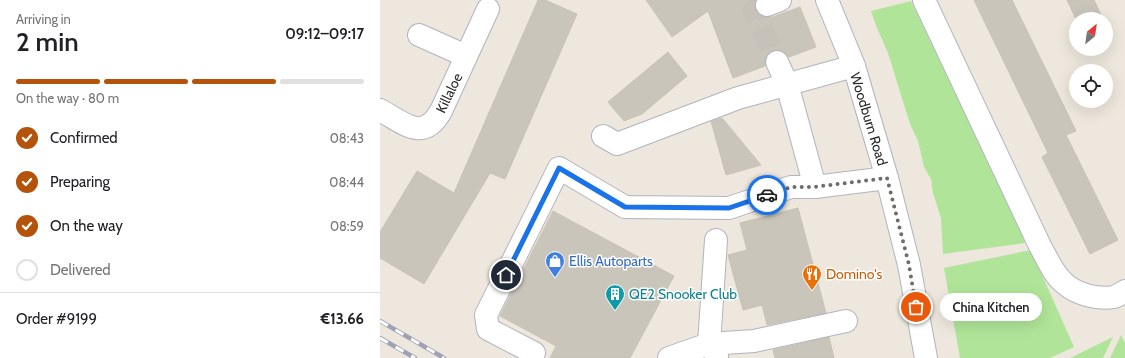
<!DOCTYPE html>
<meta charset="utf-8">
<style>
:root{--surface:#fff;--page:#f6f6f6;--text:#202124;--muted:#757577;--line:#e0e0e0;--accent:#b45309}
body{margin:0;font-family:Cabin,sans-serif;background:var(--page);color:var(--text);height:100vh;display:flex;flex-direction:column;font-size:15px;white-space:nowrap}
*{box-sizing:border-box;margin:0}
p{font-size:13px;color:var(--muted)}
.icon{flex:none;width:22px;height:22px;fill:none;stroke:currentColor;stroke-width:2;stroke-linecap:round;stroke-linejoin:round}
.map{position:relative;flex:1;overflow:hidden}
.sheet{display:flex;flex-direction:column;background:var(--surface);width:380px}
.sheet>*{flex:none}
.needle{width:26px;rotate:29deg}
.controls{position:absolute;left:689px;top:12px;display:grid;gap:8px}
.controls a{display:grid;place-items:center;width:44px;height:44px;border-radius:50%;background:var(--surface);box-shadow:0 4px 16px #0002;font-size:20px}
.pin{position:absolute;display:grid;place-items:center;width:34px;height:34px;color:#fff;margin:-17px;border:2px solid #fff;border-radius:50%;box-shadow:0 1px 4px #0007}
.courier{position:absolute;display:grid;place-items:center;width:40px;height:40px;margin:-20px;border:3px solid #1a73e8;border-radius:50%;background:#fff;color:#222;box-shadow:0 1px 5px #0007}
.bubble{position:absolute;height:28px;border-radius:14px;background:var(--surface);box-shadow:0 4px 16px #0002;font-size:13px;font-weight:600;line-height:28px;text-align:center}
.head em{font-style:normal;font-weight:600}
.head div{display:flex;flex-direction:column-reverse}
.head{display:flex;align-items:center;justify-content:space-between;height:68px;padding:0 16px}
h1{font-size:26px;font-weight:600;line-height:30px}
.bar{display:grid;grid-template-columns:repeat(4,1fr);gap:6px 4px;align-content:center;height:48px;padding:0 16px}
.bar i{height:5px;border-radius:3px;background:var(--line)}
.bar .active{background:var(--accent)}
.bar p{grid-column:span 4}
.line{display:flex;align-items:center;gap:10px;padding:0 16px;border-top:1px solid var(--line)}
.line div{flex:1}
ol{padding:0 16px;list-style:none}
li{display:flex;align-items:center;gap:12px;height:44px}
li p{margin-inline-start:auto}
li .icon{padding:4px;border-radius:50%;background:var(--accent);color:#fff;stroke-width:4}
li:last-child{color:var(--muted)}
li i{width:22px;height:22px;border:2px solid var(--line);border-radius:50%}
main{display:flex;flex:1;min-height:0}
.map>svg:first-child{display:block}
.green{fill:#b0e599}
.building{fill:#c9c5bb;stroke:#c9c3b6}
.lines{fill:none;stroke-linecap:round;stroke-linejoin:round}
.minor-tunnel{stroke:#c6c1b9;stroke-width:22;stroke-dasharray:22 11;stroke-linecap:butt}
.minor-casing{stroke:#b1b3bf;stroke-width:24}
.minor{stroke:#fff;stroke-width:22}
.rail-casing{stroke:#9fa2b6;stroke-width:4.5}
.rail{stroke:#fff;stroke-width:3;stroke-dasharray:9;stroke-linecap:butt}
.done{stroke:#6f6d69;stroke-width:4;stroke-dasharray:0 7.2}
.route{stroke:#1a73e8;stroke-width:5}
.labels{text-anchor:middle;dominant-baseline:central;stroke-width:3;stroke-linejoin:round;paint-order:stroke}
.street-label{font-size:14px;fill:#2b2b2b;stroke:#fff}
.shop-label{font-size:14px;fill:#366cbe;stroke:#fff;text-anchor:start}
.food-label{font-size:14px;fill:#c56008;stroke:#fff;text-anchor:start}
.culture-label{font-size:14px;fill:#0d838f;stroke:#fff;text-anchor:start}
</style>
<main>
<section class="sheet">
<div class="head"><div><h1>2 min</h1><p>Arriving in</p></div><em>09:12–09:17</em></div>
<div class="bar"><i class="active"></i><i class="active"></i><i class="active"></i><i></i><p>On the way · 80 m</p></div>
<ol>
<li><svg class="icon" aria-label="check" viewBox="0 0 24 24"><path d="M5 12l5 5 9-10"/></svg>Confirmed<p>08:43</p></li>
<li><svg class="icon" aria-label="check" viewBox="0 0 24 24"><path d="M5 12l5 5 9-10"/></svg>Preparing<p>08:44</p></li>
<li><svg class="icon" aria-label="check" viewBox="0 0 24 24"><path d="M5 12l5 5 9-10"/></svg>On the way<p>08:59</p></li>
<li><i></i>Delivered</li>
</ol>
<div class="line" style="height:52px"><div>Order #9199</div><b>€13.66</b></div>
</section>
<div class="map">
<svg width="745" height="358" viewBox="0 0 745 358">
<rect width="100%" height="100%" fill="#ede7dd"/>
<g class="green">
<polygon points="531,1 631,207 645,243 563,254 561,218 553,193 551,179 544,167 538,141 530,124 508,53 497,28 491,11"/>
<polygon points="651,250 694,347 670,358 580,358 564,268"/>
<polygon points="741,335 745,343 745,358 730,358"/>
<polygon points="733,337 723,358 690,358"/>
</g>
<g class="building">
<polygon points="158,0 165,0 197,14 125,179 110,173 44,284 0,258 0,232 37,171 74,193"/>
<polygon points="266,0 376,0 375,3 376,10 379,15 385,17 393,17 420,7 436,47 409,57 404,52 398,50 392,51 387,55 385,60 385,66 353,78 328,11 292,37"/>
<polygon points="594,0 632,0 696,131 686,135 738,240 710,254 662,157 668,153"/>
<polygon points="687,0 714,0 723,19 696,19"/>
<polygon points="288,52 307,76 262,114 244,121 228,102"/>
<polygon points="342,118 381,165 346,175 331,121"/>
<polygon points="418,208 446,313 387,325 382,305 363,310 348,255 367,250 360,223"/>
<polygon points="173,211 294,276 250,358 170,358 176,346 120,316"/>
<polygon points="449,337 454,358 395,358 393,350"/>
</g>
<g class="lines">
<polyline class="minor-tunnel" points="387,5 374,11 397,62"/>
<g class="minor-casing">
<g id="minor">
<polyline points="447,0 474,66 507,178 529,265 546,358"/>
<path d="M544,0L660,246C667,258 673,274 684,283C696,294 717,300 734,297C737,296 742,293 745,291"/>
<polyline points="387,5 400,0"/>
<polyline points="39,35 86,56"/>
<polyline points="397,62 407,84 435,187"/>
<path d="M0,110C24,123 43,143 61,111L108,9"/>
<polyline points="223,136 237,144 358,98 474,66"/>
<polyline points="336,240 329,344 337,356"/>
<polyline points="154,353 108,329 106,315 179,168 245,207 349,208 411,187 435,187 507,178"/>
<polyline points="289,358 329,344 374,341 466,321"/>
</g>
</g>
<use href="#minor" class="minor"/>
<g class="rail-casing">
<g id="rail">
<polyline points="0,321 64,358"/>
<polyline points="0,338 35,358"/>
</g>
</g>
<use href="#rail" class="rail"/>
</g>
<g class="lines">
<polyline class="done" points="387,195 411,187 434,187 507,178 529,265 536,307"/>
<polyline class="route" points="126,275 179,168 245,207 349,208 387,195"/>
</g>
<defs>
<g id="shop-pin" transform="scale(1)"><path d="M0 17L-7.5 6A9.5 9.5 0 1 1 7.5 6Z" fill="#3f7fe0" stroke="#fff"/><path d="M-5-2.5h2.3a2.7 3.5 0 0 1 5.4 0H5L5.5 6h-11ZM-1.5-2.5h3a1.5 2.3 0 0 0-3 0Z" fill="#fff"/></g>
<g id="restaurant-pin" transform="scale(1)"><path d="M0 17L-7.5 6A9.5 9.5 0 1 1 7.5 6Z" fill="#e8710a" stroke="#fff"/><path d="M-5-6h1v4h1v-4h1v4h1v-4h1v5L-1.5 .5V6h-2V.5L-5-1ZM5-6V6H3V1.5H1.5Q1.5-4 5-6Z" fill="#fff"/></g>
<g id="building-pin" transform="scale(1)"><path d="M0 17L-7.5 6A9.5 9.5 0 1 1 7.5 6Z" fill="#0f9aa8" stroke="#fff"/><path d="M-4-6H4V6H1V3H-1V6H-4ZM-2.5-4.3h1.7v1.8h-1.7ZM.8-4.3h1.7v1.8H.8ZM-2.5-1h1.7V.8h-1.7ZM.8-1h1.7V.8H.8Z" fill="#fff"/></g>
</defs>
<g fill-rule="evenodd">
<use href="#shop-pin" x="175" y="261"/>
<use href="#restaurant-pin" x="432" y="274"/>
<use href="#building-pin" x="235" y="294"/>
</g>
<g class="labels">
<g class="street-label">
<text transform="translate(69 93) rotate(-64)">Killaloe</text>
<text transform="translate(489 119) rotate(73)">Woodburn Road</text>
</g>
<g class="shop-label">
<text x="189" y="261">Ellis Autoparts</text>
</g>
<g class="food-label">
<text x="446" y="274">Domino's</text>
</g>
<g class="culture-label">
<text x="249" y="294">QE2 Snooker Club</text>
</g>
</g>
</svg>
<div class="controls">
<a><svg class="needle" viewBox="-14 -14 28 28"><path d="M0-13l5 13h-10z" fill="#e53935"/><path d="M0 13l5-13h-10z" fill="#757577"/></svg></a>
<a><svg class="icon" aria-label="locate" viewBox="0 0 24 24"><circle cx="12" cy="12" r="6"/><path d="M12 2v4M12 18v4M2 12h4M18 12h4"/></svg></a>
</div>
<div class="pin" style="left:536px;top:307px;background:#ea580c"><svg class="icon" aria-label="bag" viewBox="0 0 24 24"><path d="M5 8h14l-1 12H6zM9 8a3 3 0 0 1 6 0"/></svg></div>
<div class="pin" style="left:126px;top:275px;background:#1f2937"><svg class="icon" aria-label="home" viewBox="0 0 24 24"><path d="M3 11l9-7 9 7M6 9v11h12V9"/></svg></div>
<div class="courier" style="left:387px;top:195px"><svg class="icon" aria-label="car" viewBox="0 0 24 24"><path d="M5 17H2v-5l4-1 3-4h7l3 4 3 1v5h-3M9 17h6M6 11h13"/><circle cx="7" cy="17" r="2"/><circle cx="17" cy="17" r="2"/></svg></div>
<div class="bubble" style="left:560px;top:293px;width:102px">China Kitchen</div>
</div>
</main>
